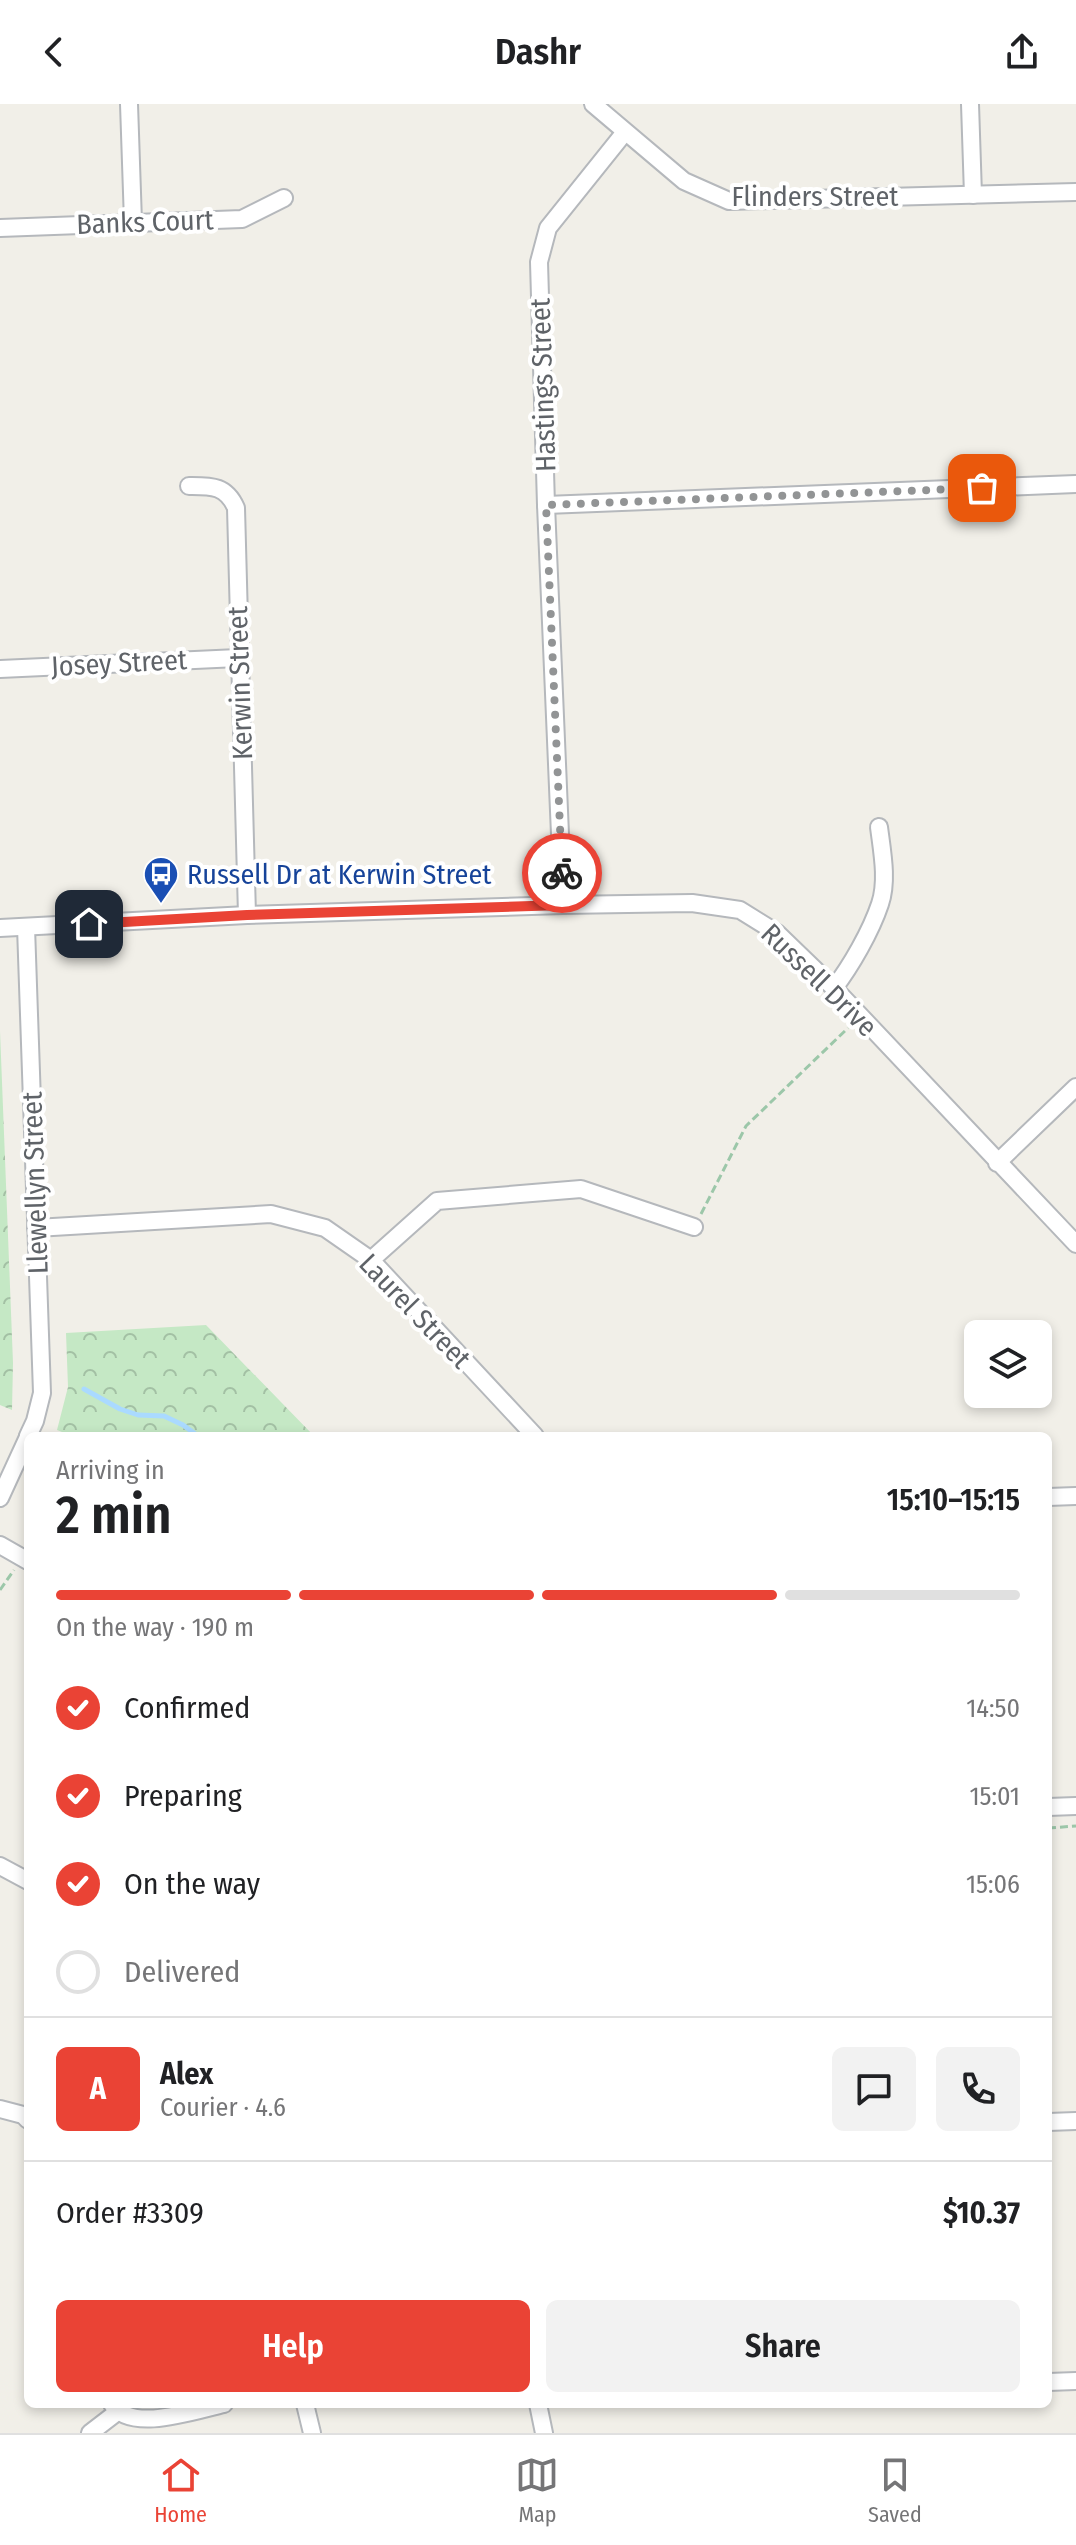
<!DOCTYPE html>
<meta charset="utf-8">
<style>
:root{--surface:#fff;--page:#f2f2f2;--text:#202124;--muted:#757577;--line:#e0e0e0;--accent:#ea4335}
body{margin:0;font-family:"Fira Sans Condensed",sans-serif;background:var(--page);color:var(--text);height:100vh;display:flex;flex-direction:column;font-size:30px;white-space:nowrap}
*{box-sizing:border-box;margin:0}
p{font-size:26px;color:var(--muted)}
.icon{flex:none;width:44px;height:44px;fill:none;stroke:currentColor;stroke-width:2;stroke-linecap:round;stroke-linejoin:round}
.map{position:relative;flex:1;overflow:hidden}
.side{position:absolute;left:24px;top:1328px;width:1028px;height:976px;display:flex;flex-direction:column;background:var(--surface);border-radius:12px;box-shadow:0 4px 12px #0003}
.side>*{flex:none}
.fabs{position:absolute;left:964px;top:1216px;display:grid;gap:16px}
.fabs a{display:grid;place-items:center;width:88px;height:88px;border-radius:12px;background:var(--surface);box-shadow:0 4px 12px #0003;font-size:40px}
.pin{position:absolute;display:grid;place-items:center;width:68px;height:68px;color:#fff;margin:-34px;border-radius:16px;box-shadow:0 4px 12px #0006}
.courier{position:absolute;display:grid;place-items:center;width:80px;height:80px;margin:-40px;border:6px solid #ea4335;border-radius:50%;background:#fff;color:#222;box-shadow:0 2px 10px #0007}
.head em{font-style:normal;font-weight:600}
.head div{display:flex;flex-direction:column-reverse}
.head{display:flex;align-items:center;justify-content:space-between;height:136px;padding:0 32px}
h1{font-size:52px;font-weight:600;line-height:60px}
.bar{display:grid;grid-template-columns:repeat(4,1fr);gap:12px 8px;align-content:center;height:96px;padding:0 32px}
.bar i{height:10px;border-radius:6px;background:var(--line)}
.bar .current{background:var(--accent)}
.bar p{grid-column:span 4}
.line{display:flex;align-items:center;gap:20px;padding:0 32px;border-top:2px solid var(--line)}
.line div{flex:1}
.round{display:grid;place-items:center;flex:none;width:84px;height:84px;border-radius:12px;background:var(--page)}
ol{padding:0 32px;list-style:none}
li{display:flex;align-items:center;gap:24px;height:88px}
li p{margin-inline-start:auto}
li .icon{padding:8px;border-radius:50%;background:var(--accent);color:#fff;stroke-width:4}
li:last-child{color:var(--muted)}
li i{width:44px;height:44px;border:4px solid var(--line);border-radius:50%}
.button{display:flex;gap:16px;margin-top:auto;padding:16px 32px}
.button a{flex:1;height:92px;border-radius:12px;background:var(--accent);color:#fff;font-size:32px;font-weight:600;line-height:92px;text-align:center}
.button a+a{background:var(--page);color:var(--text)}
header{display:flex;justify-content:space-between;align-items:center;height:104px;padding:0 32px;background:var(--surface);font-size:36px;font-weight:600}
.tabs{display:flex;justify-content:space-around;align-items:center;height:112px;border-top:2px solid var(--line);background:var(--surface);font-size:22px;color:var(--muted)}
.tabs a{display:grid;justify-items:center;gap:4px}
.tabs .current{color:var(--accent)}
.map>svg:first-child{display:block}
.forest{fill:url(#forest-crowns)}
.lines{fill:none;stroke-linecap:round;stroke-linejoin:round}
.stream{stroke:#aadaff;stroke-width:5}
.minor-casing{stroke:#b5b8bc;stroke-width:20}
.path{stroke:#9cc7a9;stroke-width:3;stroke-dasharray:8 4;stroke-linecap:butt}
.minor{stroke:#fff;stroke-width:16}
.done{stroke:#929495;stroke-width:8;stroke-dasharray:0 14.4}
.route{stroke:#ea4335;stroke-width:10}
.labels{text-anchor:middle;dominant-baseline:central;stroke-width:8;stroke-linejoin:round;paint-order:stroke}
.street-label{font-size:28px;fill:#5f6368;stroke:#fff}
.transit-label{font-size:28px;fill:#164399;stroke:#fff;text-anchor:start}
</style>
<header><svg class="icon" aria-label="back" viewBox="0 0 24 24"><path d="M15 5l-7 7 7 7"/></svg>Dashr<svg class="icon" aria-label="share" viewBox="0 0 24 24"><path d="M12 15V3M7 8l5-5 5 5M5 13v7h14v-7"/></svg></header>
<div class="map">
<svg width="1076" height="2329" viewBox="0 0 1076 2329">
<defs>
<pattern id="forest-crowns" width="20" height="18" patternUnits="userSpaceOnUse" patternTransform="scale(2)"><rect width="20" height="18" fill="#c5e8c5"/><path d="M2 6a3 3 0 1 1 6 0M12 15a3 3 0 1 1 6 0" fill="none" stroke="#a3c0a4"/></pattern>
</defs>
<rect width="100%" height="100%" fill="#f1efe8"/>
<g class="forest">
<polygon points="0,927 13,1259 12,1306 0,1301"/>
<polygon points="206,1221 314,1332 72,1332 57,1326 68,1283 66,1229"/>
</g>
<g class="lines">
<polyline class="stream" points="84,1285 120,1305 138,1311 164,1312 183,1321 198,1332"/>
<g class="minor-casing">
<g id="minor">
<polyline points="129,0 133,118"/>
<polyline points="593,0 684,77 729,97 1076,88"/>
<polyline points="970,0 973,91"/>
<polyline points="0,124 242,115 284,94"/>
<path d="M189,382C211,382 226,381 236,404L247,811"/>
<polyline points="546,401 1076,380"/>
<polyline points="0,565 238,554"/>
<polyline points="563,801 546,401 539,158 548,124 625,28"/>
<polyline points="26,823 42,1289 35,1317 28,1332"/>
<polyline points="0,824 247,811 563,801 692,799 740,806 777,829 834,884 1076,1140"/>
<path d="M834,884C851,862 871,827 880,800C888,777 882,747 879,723"/>
<polyline points="997,1059 1076,983"/>
<polyline points="36,1124 271,1110 325,1124 371,1156 535,1332"/>
<polyline points="371,1156 437,1097 581,1085 694,1123"/>
<polyline points="1048,1393 1076,1392"/>
<polyline points="0,1394 28,1333"/>
<polyline points="0,1441 28,1457"/>
<polyline points="1048,1703 1076,1702"/>
<polyline points="0,1762 28,1777"/>
<polyline points="0,2005 23,2011 28,2016"/>
<polyline points="1048,2018 1076,2017"/>
<polyline points="1048,2278 1076,2277"/>
<path d="M112,2300C130,2329 193,2307 224,2300"/>
<polyline points="305,2300 312,2329"/>
<polyline points="538,2300 544,2329"/>
<polyline points="90,2329 116,2309"/>
</g>
</g>
<g class="path">
<polyline points="701,1110 746,1022 848,924"/>
<polyline points="0,1486 14,1466"/>
<polyline points="1048,1724 1076,1722"/>
</g>
<use href="#minor" class="minor"/>
</g>
<g class="lines">
<polyline class="done" points="562,769 546,401 982,384"/>
<polyline class="route" points="89,820 247,811 563,801 562,769"/>
</g>
<defs>
<g id="bus-pin" transform="scale(1.8)"><path d="M0 17L-7.5 6A9.5 9.5 0 1 1 7.5 6Z" fill="#1a4fb4" stroke="#fff"/><path d="M-5-6H5V4H4V6H2V4H-2V6H-4V4H-5ZM-3.5-4V0h7V-4ZM-3.5 1.2v1.5H-2V1.2ZM2 1.2v1.5H3.5V1.2Z" fill="#fff"/></g>
</defs>
<g fill-rule="evenodd">
<use href="#bus-pin" x="161" y="770"/>
</g>
<g class="labels">
<g class="street-label">
<text x="815" y="92">Flinders Street</text>
<text transform="translate(145 118) rotate(-2)">Banks Court</text>
<text transform="translate(543 281) rotate(-92)">Hastings Street</text>
<text transform="translate(119 559) rotate(-3)">Josey Street</text>
<text transform="translate(240 579) rotate(-92)">Kerwin Street</text>
<text transform="translate(819 876) rotate(44)">Russell Drive</text>
<text transform="translate(35 1079) rotate(-92)">Llewellyn Street</text>
<text transform="translate(415 1207) rotate(46)">Laurel Street</text>
</g>
<g class="transit-label">
<text x="187" y="770">Russell Dr at Kerwin Street</text>
</g>
</g>
</svg>
<div class="fabs">
<a><svg class="icon" aria-label="layers" viewBox="0 0 24 24"><path d="M12 4l9 5-9 5-9-5zM3 14l9 5 9-5"/></svg></a>
</div>
<div class="pin" style="left:982px;top:384px;background:#ea580c"><svg class="icon" aria-label="bag" viewBox="0 0 24 24"><path d="M5 8h14l-1 12H6zM9 8a3 3 0 0 1 6 0"/></svg></div>
<div class="pin" style="left:89px;top:820px;background:#1f2937"><svg class="icon" aria-label="home" viewBox="0 0 24 24"><path d="M3 11l9-7 9 7M6 9v11h12V9"/></svg></div>
<div class="courier" style="left:562px;top:769px"><svg class="icon" aria-label="bike" viewBox="0 0 24 24"><circle cx="6" cy="16" r="4"/><circle cx="18" cy="16" r="4"/><path d="M6 16l4-8h5l3 8M10 8l3 8H6M13 5h3"/></svg></div>
<section class="side">
<div class="head"><div><h1>2 min</h1><p>Arriving in</p></div><em>15:10–15:15</em></div>
<div class="bar"><i class="current"></i><i class="current"></i><i class="current"></i><i></i><p>On the way · 190 m</p></div>
<ol>
<li><svg class="icon" aria-label="check" viewBox="0 0 24 24"><path d="M5 12l5 5 9-10"/></svg>Confirmed<p>14:50</p></li>
<li><svg class="icon" aria-label="check" viewBox="0 0 24 24"><path d="M5 12l5 5 9-10"/></svg>Preparing<p>15:01</p></li>
<li><svg class="icon" aria-label="check" viewBox="0 0 24 24"><path d="M5 12l5 5 9-10"/></svg>On the way<p>15:06</p></li>
<li><i></i>Delivered</li>
</ol>
<div class="line" style="height:144px"><b class="round" style="background:var(--accent);color:#fff">A</b><div><b>Alex</b><p>Courier · 4.6</p></div><a class="round"><svg class="icon" aria-label="chat" viewBox="0 0 24 24"><path d="M4 5h16v11H9l-5 4z"/></svg></a><a class="round"><svg class="icon" aria-label="phone" viewBox="0 0 24 24"><path d="M5 4h4l2 5-3 2q2 4 5 5l2-3 5 2v4C11 20 4 13 5 4z"/></svg></a></div>
<div class="line" style="height:104px"><div>Order #3309</div><b>$10.37</b></div>
<div class="button"><a>Help</a><a>Share</a></div>
</section>
</div>
<nav class="tabs">
<a class="current"><svg class="icon" aria-label="home" viewBox="0 0 24 24"><path d="M3 11l9-7 9 7M6 9v11h12V9"/></svg>Home</a>
<a><svg class="icon" aria-label="map" viewBox="0 0 24 24"><path d="M3 6l6-2 6 2 6-2v14l-6 2-6-2-6 2zM9 4v14M15 6v14"/></svg>Map</a>
<a><svg class="icon" aria-label="saved" viewBox="0 0 24 24"><path d="M7 4h10v16l-5-4-5 4z"/></svg>Saved</a>
</nav>
